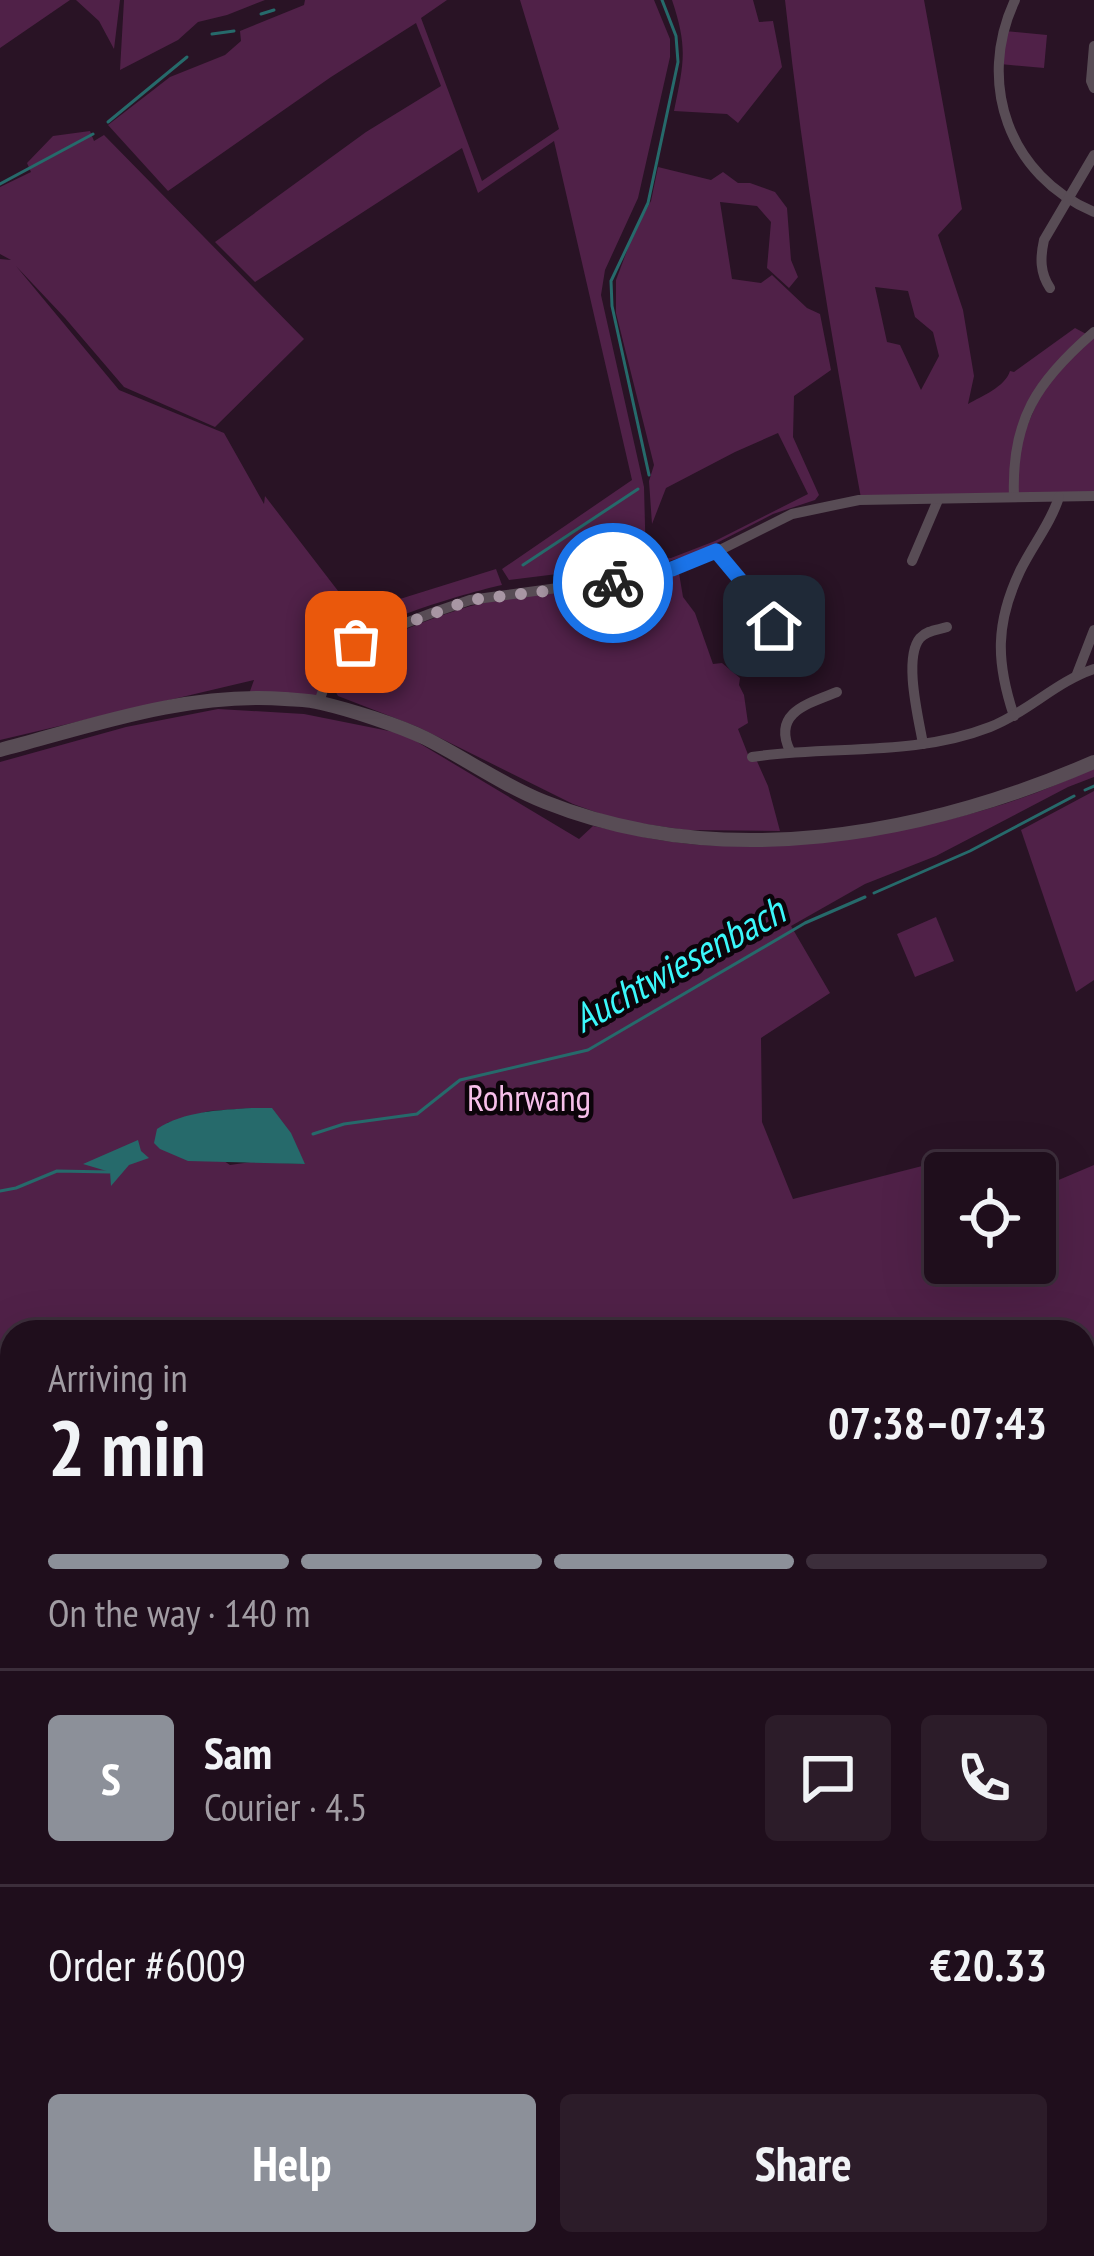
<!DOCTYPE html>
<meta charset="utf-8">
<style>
:root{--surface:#1f0e1c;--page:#2c1c29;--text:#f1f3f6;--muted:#a19ca3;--line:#3c2e3b;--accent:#8c9099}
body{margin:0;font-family:"PT Sans Narrow",sans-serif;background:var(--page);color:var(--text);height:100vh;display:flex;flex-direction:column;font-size:45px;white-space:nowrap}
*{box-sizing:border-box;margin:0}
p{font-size:39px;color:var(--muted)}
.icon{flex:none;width:66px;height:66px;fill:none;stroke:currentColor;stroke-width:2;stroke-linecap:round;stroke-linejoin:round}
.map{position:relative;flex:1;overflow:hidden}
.panel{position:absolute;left:0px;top:1320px;width:1095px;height:936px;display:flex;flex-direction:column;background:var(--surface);border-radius:36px 36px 0 0;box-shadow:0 12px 48px #0002,0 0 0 3px var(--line)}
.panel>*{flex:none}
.buttons{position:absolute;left:924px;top:1152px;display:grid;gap:24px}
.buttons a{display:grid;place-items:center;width:132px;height:132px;border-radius:12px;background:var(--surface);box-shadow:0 12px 48px #0002,0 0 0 3px var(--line);font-size:60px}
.pin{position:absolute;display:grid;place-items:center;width:102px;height:102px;color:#fff;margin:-51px;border-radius:24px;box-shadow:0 6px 18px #0006}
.courier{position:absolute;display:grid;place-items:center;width:120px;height:120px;margin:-60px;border:9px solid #1a73e8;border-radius:50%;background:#fff;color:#222;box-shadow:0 3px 15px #0007}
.summary em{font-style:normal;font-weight:700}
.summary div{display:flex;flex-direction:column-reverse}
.summary{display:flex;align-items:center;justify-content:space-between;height:204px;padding:0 48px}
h1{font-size:78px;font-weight:700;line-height:90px}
.bar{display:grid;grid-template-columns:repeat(4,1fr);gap:18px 12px;align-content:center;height:144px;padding:0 48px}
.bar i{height:15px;border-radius:9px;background:var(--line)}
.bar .on{background:var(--accent)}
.bar p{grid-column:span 4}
.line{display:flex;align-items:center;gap:30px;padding:0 48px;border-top:3px solid var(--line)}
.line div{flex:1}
.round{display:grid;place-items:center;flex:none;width:126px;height:126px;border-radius:12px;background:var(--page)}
.action{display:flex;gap:24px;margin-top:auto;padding:24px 48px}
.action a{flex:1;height:138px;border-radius:12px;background:var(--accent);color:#fff;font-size:48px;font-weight:700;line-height:138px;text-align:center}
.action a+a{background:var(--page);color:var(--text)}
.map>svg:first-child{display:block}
.green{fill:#502148;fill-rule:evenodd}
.water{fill:#266a6b}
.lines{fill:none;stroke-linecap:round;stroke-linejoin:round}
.stream{stroke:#266a6b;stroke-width:3}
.minor{stroke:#584c55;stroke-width:10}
.tertiary{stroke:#584c55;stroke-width:14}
.done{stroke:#a896a4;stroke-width:12;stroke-dasharray:0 21.6}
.route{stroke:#1a73e8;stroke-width:15}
.labels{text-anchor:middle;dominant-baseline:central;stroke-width:9;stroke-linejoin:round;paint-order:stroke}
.park-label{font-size:36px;fill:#f7bfea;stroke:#0c040a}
.water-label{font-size:39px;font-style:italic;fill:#3bf7fa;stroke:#0c040a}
</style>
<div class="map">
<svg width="1094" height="2256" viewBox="0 0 1094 2256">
<rect width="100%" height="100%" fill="#291325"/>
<g class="green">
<polygon points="0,0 70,0 0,48"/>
<polygon points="76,0 120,0 114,49 99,21"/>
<polygon points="124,0 265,0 227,15 198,22 178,40 120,70"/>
<polygon points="305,0 447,0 421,18 482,181 559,129 520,0 654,0 670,39 670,57 638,198 605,270 601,295 644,487 646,563 509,580 502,569 632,480 554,141 478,193 462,148 255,282 215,242 366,132 441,86 416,23 331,77 168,191 108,125 170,77 225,55 241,41 240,31 304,5"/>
<path d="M672,0H753L759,22L773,21L782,67L738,123L727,114L674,111C684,62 688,48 672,0Z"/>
<path d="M785,0H924L962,209L938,235L963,310L974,376L968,404C982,396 1005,387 1010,371L1014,372L1075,328L1088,335L1027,405L1012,495L861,498C830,332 803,167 785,0ZM875,287L908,291L915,317L933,332L939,356L921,390L900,345L887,342Z"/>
<polygon points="1005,31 1047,35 1044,68 1000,64"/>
<path d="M90,131L94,141L104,135L304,339L215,427L124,387L65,318L16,266L119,390L224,433L264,504L265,496L355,613L496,569L502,585C466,593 354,625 333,654C325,666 321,684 316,699L249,694L254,680L0,740V259L11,260L0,254V187L31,172L27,163L53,136Z"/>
<polygon points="658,167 711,180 723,172 738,183 750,183 775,192 787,208 791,260 798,277 789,288 767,268 771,222 757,206 720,202 732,279 761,283 772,275 807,308 820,314 831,370 794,396 793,437 819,495 815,500 773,514 701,551 657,565 653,562 654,559 671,558 715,541 808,494 778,433 735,452 666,488 652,524 649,481 654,465 616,313 616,280 634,232 651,201"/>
<polygon points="1094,334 1094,494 1016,495 1021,440 1047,380"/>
<path d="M679,573L683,597L695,613L713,664L722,663L740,678L739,685L744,695L748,723L738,729L749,757L756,759L768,786L780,831L686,830L618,820L573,804L418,727L338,696C331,684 330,673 339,662C352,648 452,610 475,605C534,590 598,590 658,583Z"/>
<path d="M218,709L304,714L404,734L579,839L593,826C620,831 647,839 674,842C719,849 766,845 811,841C913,832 1002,812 1094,768V777L1068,787L936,856L865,884L791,926L830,993L761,1038L762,1122L793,1199L930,1164L945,1207V1263H1035V1190L1094,1165V1653H1083V1332H12V1588L0,1589V762L126,727ZM252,1108H271L305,1164L251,1162L230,1165L167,1123L209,1111Z"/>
<polygon points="1094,791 1094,980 1076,992 1021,830"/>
<polygon points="936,917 954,961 915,977 897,934"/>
<polygon points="12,1592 12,2244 52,2244 57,2256 0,2256 0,1594"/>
<polygon points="1094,1944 1094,2099 1090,2101 1094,2113 1094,2223 1083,2227 1083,1950"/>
<polygon points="55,2244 747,2244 752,2256 60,2256"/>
<polygon points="846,2244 989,2244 991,2256 851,2256"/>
</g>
<g class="water">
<path d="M252,1108H272L291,1133L305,1164L188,1161L160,1149L154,1143L157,1129C184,1111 220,1110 252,1108Z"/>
<polygon points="138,1140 141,1151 149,1158 129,1165 111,1186 110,1172 83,1164"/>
</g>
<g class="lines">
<g class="stream">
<polyline points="261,14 274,10"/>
<polyline points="212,34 234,31"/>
<polyline points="108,122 187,57"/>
<polyline points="0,184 93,134"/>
<polyline points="649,475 612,306 611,281 648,203 678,62 676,36 662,0"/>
<polyline points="523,565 638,489"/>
<polyline points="1085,790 1094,786"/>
<polyline points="874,893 970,851 1074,796"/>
<polyline points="313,1134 344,1124 417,1114 460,1080 588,1050 805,923 865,897"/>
<polyline points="0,1191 16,1188 57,1171 110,1172"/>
<polyline points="1083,1654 1094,1654"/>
<polyline points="0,1887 12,1879"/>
</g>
<g class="minor">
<path d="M1015,0C976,83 1009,176 1094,212"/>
<polyline points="1094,46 1091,81 1094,88"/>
<path d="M1050,288C1040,273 1040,258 1044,240L1094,155"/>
<path d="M1014,497C1011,420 1037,381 1094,332"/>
<polyline points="716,552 771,618 774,625"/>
<polyline points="912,561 938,500"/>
<polyline points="1077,674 1094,630"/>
<polyline points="319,702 334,658 356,642 432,613 470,600 653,575 716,552 792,514 859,500 1094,496"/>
<path d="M1014,716C996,662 995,624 1020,571C1032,546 1051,523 1059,497"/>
<path d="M923,744C919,720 903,658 920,638C927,630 938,630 947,627"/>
<path d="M790,751C772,713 807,704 837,692"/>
<path d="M752,757C831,745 913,757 990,727C1028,712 1057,681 1094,669"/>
<polyline points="1083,1944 1094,1939"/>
</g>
<path class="tertiary" d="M0,750C94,725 187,692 285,699C297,700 310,700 321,703C351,710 398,725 425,738C465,758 504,786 545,802C723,873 923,836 1094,762"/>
</g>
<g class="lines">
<polyline class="done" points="356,642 470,600 613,583"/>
<polyline class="route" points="613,583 672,569 716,551 772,618 774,626"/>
</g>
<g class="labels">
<g class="park-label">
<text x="529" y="1097">Rohrwang</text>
</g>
<g class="water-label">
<text transform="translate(678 964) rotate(-29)">Auchtwiesenbach</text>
</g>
</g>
</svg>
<div class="buttons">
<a><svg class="icon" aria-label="locate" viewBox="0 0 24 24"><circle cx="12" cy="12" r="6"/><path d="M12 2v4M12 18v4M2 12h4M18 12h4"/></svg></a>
</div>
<div class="pin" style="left:356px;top:642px;background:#ea580c"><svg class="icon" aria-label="bag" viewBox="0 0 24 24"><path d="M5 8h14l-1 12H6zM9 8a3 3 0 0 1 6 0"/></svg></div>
<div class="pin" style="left:774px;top:626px;background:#1f2937"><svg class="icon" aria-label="home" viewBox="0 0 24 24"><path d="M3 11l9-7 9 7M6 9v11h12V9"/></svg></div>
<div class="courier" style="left:613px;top:583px"><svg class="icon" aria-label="bike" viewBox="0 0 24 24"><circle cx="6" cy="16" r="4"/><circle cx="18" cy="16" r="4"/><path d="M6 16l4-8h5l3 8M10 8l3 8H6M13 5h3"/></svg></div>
<section class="panel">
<div class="summary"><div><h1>2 min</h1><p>Arriving in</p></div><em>07:38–07:43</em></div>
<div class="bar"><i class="on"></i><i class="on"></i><i class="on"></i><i></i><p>On the way · 140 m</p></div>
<div class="line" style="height:216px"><b class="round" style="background:var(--accent);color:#fff">S</b><div><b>Sam</b><p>Courier · 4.5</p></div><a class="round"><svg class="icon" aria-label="chat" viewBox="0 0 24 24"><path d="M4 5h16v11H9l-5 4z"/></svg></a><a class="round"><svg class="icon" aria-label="phone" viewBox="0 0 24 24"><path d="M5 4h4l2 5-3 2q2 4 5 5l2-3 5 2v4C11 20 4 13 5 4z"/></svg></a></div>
<div class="line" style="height:156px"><div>Order #6009</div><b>€20.33</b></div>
<div class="action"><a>Help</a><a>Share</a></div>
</section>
</div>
